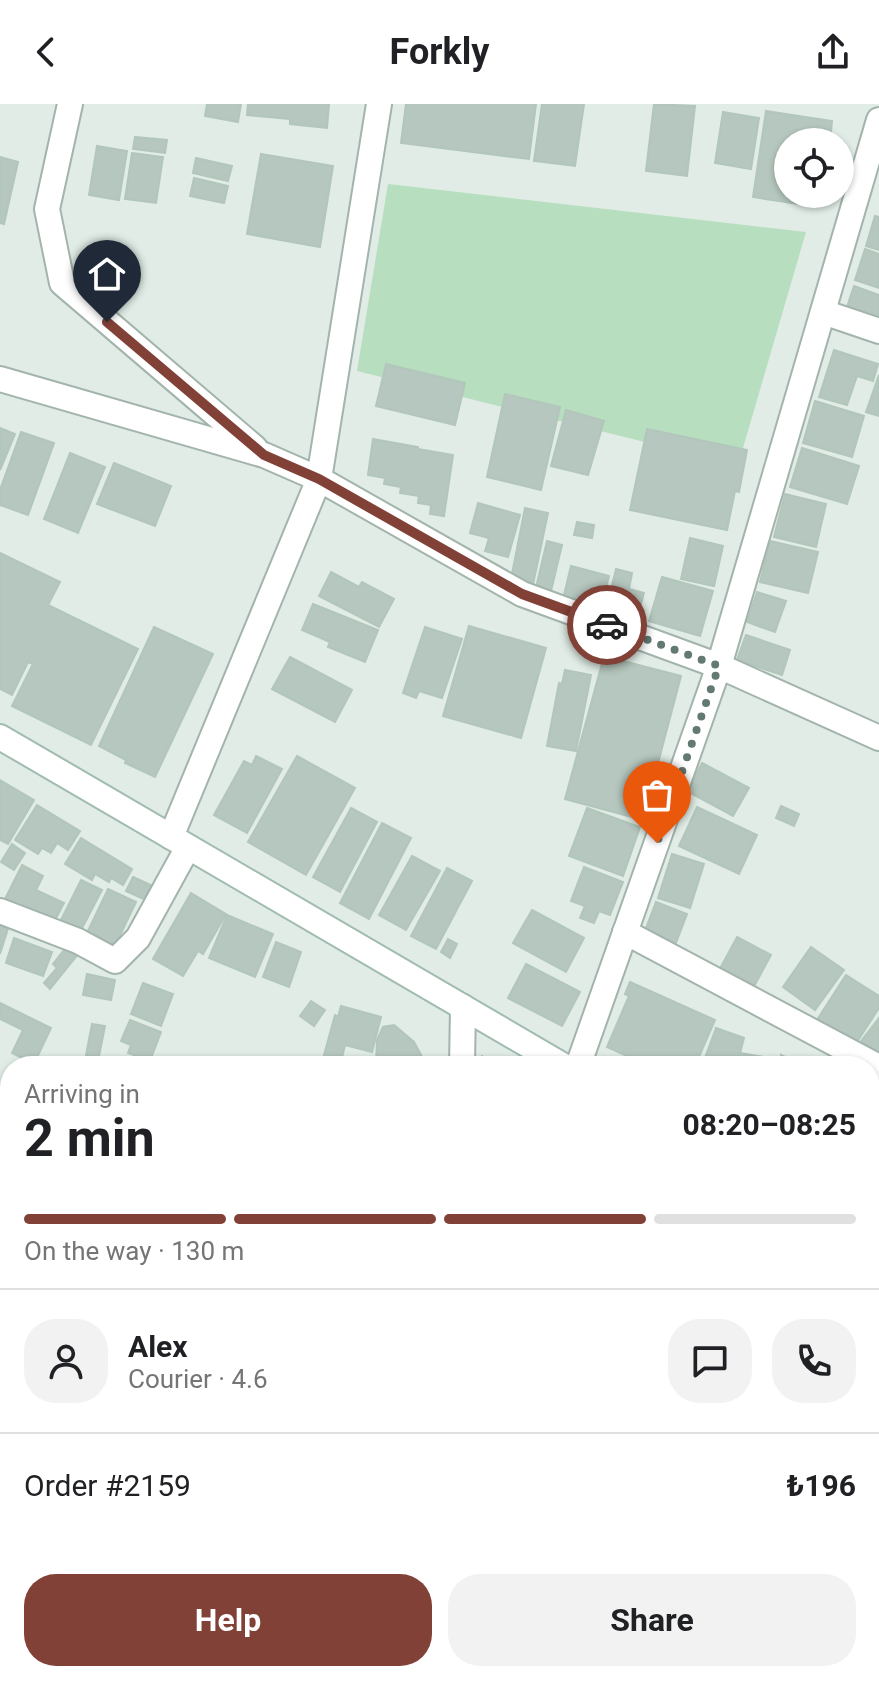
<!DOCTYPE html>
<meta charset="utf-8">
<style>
:root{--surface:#fff;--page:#f2f2f2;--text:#202124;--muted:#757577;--line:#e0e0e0;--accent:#824137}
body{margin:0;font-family:Roboto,sans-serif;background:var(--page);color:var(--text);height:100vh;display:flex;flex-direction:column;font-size:30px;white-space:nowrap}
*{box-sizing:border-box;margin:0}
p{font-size:26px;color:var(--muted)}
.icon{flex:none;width:44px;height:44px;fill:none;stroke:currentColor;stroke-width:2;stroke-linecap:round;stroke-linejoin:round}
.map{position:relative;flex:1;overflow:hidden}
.sheet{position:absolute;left:0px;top:952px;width:880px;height:626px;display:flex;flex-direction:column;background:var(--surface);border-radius:32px 32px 0 0;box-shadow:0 2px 6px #0004}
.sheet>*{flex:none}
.tools{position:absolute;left:774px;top:24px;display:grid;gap:16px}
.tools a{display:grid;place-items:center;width:80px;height:80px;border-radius:50%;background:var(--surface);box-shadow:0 2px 6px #0004;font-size:40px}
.pin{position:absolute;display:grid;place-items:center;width:68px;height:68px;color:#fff;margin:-82px -34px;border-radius:50% 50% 50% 0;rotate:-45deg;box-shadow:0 0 8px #0007}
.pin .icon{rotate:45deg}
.courier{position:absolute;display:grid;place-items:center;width:80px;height:80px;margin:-40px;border:6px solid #824137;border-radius:50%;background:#fff;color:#222;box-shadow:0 2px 10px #0007}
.overview em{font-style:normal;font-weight:700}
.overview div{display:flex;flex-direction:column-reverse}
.overview{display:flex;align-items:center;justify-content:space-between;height:136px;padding:0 24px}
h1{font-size:52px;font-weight:700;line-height:60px}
.bar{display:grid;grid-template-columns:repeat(4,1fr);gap:12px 8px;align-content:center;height:96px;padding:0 24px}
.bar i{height:10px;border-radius:6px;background:var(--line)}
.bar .current{background:var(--accent)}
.bar p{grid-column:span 4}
.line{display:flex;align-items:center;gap:20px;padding:0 24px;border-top:2px solid var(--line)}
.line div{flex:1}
.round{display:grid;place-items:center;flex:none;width:84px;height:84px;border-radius:32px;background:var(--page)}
.action{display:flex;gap:16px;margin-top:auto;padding:16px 24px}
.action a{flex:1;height:92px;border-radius:32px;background:var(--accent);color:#fff;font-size:32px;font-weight:700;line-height:92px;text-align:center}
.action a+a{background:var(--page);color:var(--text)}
header{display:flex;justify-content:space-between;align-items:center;height:104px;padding:0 24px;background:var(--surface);font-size:36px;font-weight:700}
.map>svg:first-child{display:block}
.green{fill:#b7debe}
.building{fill:#b5c7be;stroke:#b2c6bb;stroke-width:2}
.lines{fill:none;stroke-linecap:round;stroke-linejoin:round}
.street-casing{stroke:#a2b4ac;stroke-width:28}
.secondary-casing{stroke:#a0bbaf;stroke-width:28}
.street{stroke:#fff;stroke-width:24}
.secondary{stroke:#fff;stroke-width:24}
.done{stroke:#637a71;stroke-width:8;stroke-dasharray:0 14.4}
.route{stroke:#824137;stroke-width:10}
</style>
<header><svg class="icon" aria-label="back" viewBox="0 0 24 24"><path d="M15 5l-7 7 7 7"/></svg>Forkly<svg class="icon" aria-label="share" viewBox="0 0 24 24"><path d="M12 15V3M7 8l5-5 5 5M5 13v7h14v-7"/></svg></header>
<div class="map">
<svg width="879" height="1577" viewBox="0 0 879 1577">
<rect width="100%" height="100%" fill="#e0ece5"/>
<polygon class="green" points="388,80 806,128 738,361 357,267"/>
<g class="building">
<polygon points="207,0 241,0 238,18 205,12"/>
<polygon points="248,0 329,0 327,24 290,20 290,15 247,11"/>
<polygon points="406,0 536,0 529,55 401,39"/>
<polygon points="542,0 584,0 575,62 534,57"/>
<polygon points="654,0 695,2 687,72 646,67"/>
<polygon points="766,7 832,17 830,38 788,38 788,90 814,90 812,102 753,93"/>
<polygon points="723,8 759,14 751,65 715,59"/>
<polygon points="135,33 167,36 165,49 133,45"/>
<polygon points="97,42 127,47 119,96 89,91"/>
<polygon points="132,49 163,53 156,99 125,95"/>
<polygon points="261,50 333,62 320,143 247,130"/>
<polygon points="0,53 18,58 4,120 0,119"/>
<polygon points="196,54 232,62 228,77 193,69"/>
<polygon points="194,74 228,82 224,99 190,92"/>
<polygon points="875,112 879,113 879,146 866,142"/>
<polygon points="865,145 879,150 879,184 855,176"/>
<polygon points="854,182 879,191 879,227 843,215"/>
<polygon points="834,246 878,260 873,277 857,272 847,301 819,293"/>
<polygon points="386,260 465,279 455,321 376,302"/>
<polygon points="879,271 879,312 866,308"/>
<polygon points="505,290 560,303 541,386 487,373"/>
<polygon points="815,297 864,312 852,353 803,339"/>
<polygon points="566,306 604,317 588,371 551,362"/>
<polygon points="0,324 15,330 0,366"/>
<polygon points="647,325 747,346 739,388 735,387 727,426 630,406"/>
<polygon points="21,328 54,339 28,411 0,401 0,386"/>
<polygon points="373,335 418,343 418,345 453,351 444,412 430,410 431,401 418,399 419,392 400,389 401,383 384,380 385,374 368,371"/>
<polygon points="802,344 859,362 847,400 790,383"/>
<polygon points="70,349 105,363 78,429 44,415"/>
<polygon points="114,359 171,382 155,422 97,400"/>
<polygon points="785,390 826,400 816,443 774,433"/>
<polygon points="478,399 520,411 508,453 485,447 489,434 470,429"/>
<polygon points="525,404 548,409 532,485 510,480"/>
<polygon points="577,418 594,421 592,434 574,431"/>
<polygon points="690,434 723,442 714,482 681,475"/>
<polygon points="547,437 562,441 550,491 535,488"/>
<polygon points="770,437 818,448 808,489 760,478"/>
<polygon points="0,449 60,478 48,501 138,545 91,641 12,602 33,560 28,558 12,591 0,585"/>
<polygon points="571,462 609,472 600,505 563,495"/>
<polygon points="616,465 632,469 629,485 644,489 637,514 606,507"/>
<polygon points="331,468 359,483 362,478 394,495 379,523 319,492"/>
<polygon points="662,473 713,487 700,532 649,517"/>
<polygon points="757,488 786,497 775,528 747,518"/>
<polygon points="313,500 378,526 365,558 328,543 330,538 302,526"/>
<polygon points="469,522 546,544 521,634 443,612"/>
<polygon points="154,523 213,550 155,673 125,659 126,656 99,642"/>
<polygon points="425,523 462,535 442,594 419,587 416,594 403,589"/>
<polygon points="746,531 790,546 782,571 737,556"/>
<polygon points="604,552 681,572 643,716 565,695"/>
<polygon points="290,553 352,586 335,618 272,585"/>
<polygon points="565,566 591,571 576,647 547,642 559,579 562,580"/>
<polygon points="256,652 282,665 247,729 214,711 244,657 252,661"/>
<polygon points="297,652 355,684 306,771 248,738"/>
<polygon points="702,659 749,684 733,712 687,687"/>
<polygon points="0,676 34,696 8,740 0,736"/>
<polygon points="37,701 80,727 68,746 57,739 51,749 42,744 38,750 15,736"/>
<polygon points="781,702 799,710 794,722 776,714"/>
<polygon points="697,703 757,731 739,770 679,742"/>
<polygon points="351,704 377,718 340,788 313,773"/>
<polygon points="587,704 640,723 623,772 569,752"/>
<polygon points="382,719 411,734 369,815 340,799"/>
<polygon points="81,734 132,765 123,781 111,774 109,778 95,770 92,776 65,760"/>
<polygon points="12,740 25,749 14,766 1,758"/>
<polygon points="672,750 704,760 690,804 658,794"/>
<polygon points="412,752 440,767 406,826 379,811"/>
<polygon points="22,761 43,772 36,786 64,799 53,820 5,795"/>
<polygon points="584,763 623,778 610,811 599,807 594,819 580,814 585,802 571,797"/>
<polygon points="447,764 472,777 436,845 411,832"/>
<polygon points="133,773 155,783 148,797 126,787"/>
<polygon points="81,776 102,786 79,830 59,820"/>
<polygon points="108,785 136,798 114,844 86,831"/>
<polygon points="191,789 226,810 203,850 198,847 183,872 153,855"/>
<polygon points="656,798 687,810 674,844 643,832"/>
<polygon points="532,806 584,834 566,868 513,839"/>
<polygon points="227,811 273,830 255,873 209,854"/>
<polygon points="0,814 10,818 0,850"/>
<polygon points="737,833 771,851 750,890 716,872"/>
<polygon points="14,834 52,848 43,872 6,859"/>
<polygon points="448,835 457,840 450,854 441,848"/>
<polygon points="276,838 301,848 289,883 263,873"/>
<polygon points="68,841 79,849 50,885 44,879 57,864 53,860"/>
<polygon points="811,843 844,866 815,906 783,883"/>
<polygon points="526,860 580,888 562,922 508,894"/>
<polygon points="87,870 115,876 111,896 83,891"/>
<polygon points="846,871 879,892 879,904 855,941 817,916"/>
<polygon points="630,878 715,916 695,962 649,962 607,943 629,892 625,890"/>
<polygon points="143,879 173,890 161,922 131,910"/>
<polygon points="311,897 325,906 314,922 300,912"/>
<polygon points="0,899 51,924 34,960 12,949 23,926 0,915"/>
<polygon points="341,902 381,913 372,948 345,941 340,962 321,962 335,911 338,913"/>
<polygon points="879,914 879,951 861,937"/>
<polygon points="130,916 161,928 150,957 128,949 131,941 121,937"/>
<polygon points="92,920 105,922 97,962 84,962"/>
<polygon points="394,921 414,938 427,962 376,962 377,936 383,923"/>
<polygon points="716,924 744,934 740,949 776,955 775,962 702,962"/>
<polygon points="781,951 804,962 781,962"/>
<polygon points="482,952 500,962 476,962"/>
<polygon points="874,1005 879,1008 879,1056 870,1053 870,1018"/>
<rect x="0" y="1026" width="10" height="31"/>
<polygon points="1,1115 10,1115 10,1128 1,1127"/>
<rect x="2" y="1214" width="8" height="27"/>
<polygon points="4,1246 10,1247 10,1279 0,1277"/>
<polygon points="1,1288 10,1292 10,1345 2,1365 0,1364"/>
<polygon points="870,1381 879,1383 879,1431 870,1429"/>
<polygon points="870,1433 879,1436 879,1462 870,1460"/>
<polygon points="870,1466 879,1468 879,1518 870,1516"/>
<polygon points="0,1481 10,1517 10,1526 0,1529"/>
<polygon points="34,1568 73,1568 71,1577 43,1577 32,1575"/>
<polygon points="211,1568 235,1568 233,1577 210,1577"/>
<polygon points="256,1568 274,1568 273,1577 255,1577"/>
<polygon points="307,1568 331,1568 330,1577 307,1577"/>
<polygon points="550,1568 596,1568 596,1577 549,1573"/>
<polygon points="620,1568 659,1568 658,1577 619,1577"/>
<polygon points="665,1568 687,1568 710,1574 710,1577 663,1577"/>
<polygon points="102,1569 148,1576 148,1577 101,1577"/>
</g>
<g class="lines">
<g class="street-casing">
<g id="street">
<polyline points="70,0 47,105 62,179 255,344"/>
<polyline points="823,208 879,227"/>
<polyline points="0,275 264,351 319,375 522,490 719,562 879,634"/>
<polyline points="171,733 319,375 379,0"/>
<polyline points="0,807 78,837 115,857 138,834 188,743"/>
<polyline points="625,828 879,963"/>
<polyline points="462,962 463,903"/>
<polyline points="578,962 719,562 879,16"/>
<polyline points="0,1169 10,1168"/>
<polyline points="0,1408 10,1416"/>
<polyline points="470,1568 534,1577"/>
<polyline points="84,1577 85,1568"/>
<polyline points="603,1577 603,1568"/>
</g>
</g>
<g class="secondary-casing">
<g id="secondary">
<polyline points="0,633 564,962"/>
<polyline points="870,1074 879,1073"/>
<polyline points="870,1268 879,1278"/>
<polyline points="870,1326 879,1301"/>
<polyline points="782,1577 785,1568"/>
</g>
</g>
<use href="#street" class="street"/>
<use href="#secondary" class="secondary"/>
</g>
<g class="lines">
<polyline class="done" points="607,521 719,562 657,739"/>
<polyline class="route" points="107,218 264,351 319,375 522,490 607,521"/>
</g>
</svg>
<div class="tools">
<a><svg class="icon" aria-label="locate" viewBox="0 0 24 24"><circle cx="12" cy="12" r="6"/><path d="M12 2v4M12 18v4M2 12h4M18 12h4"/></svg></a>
</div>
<div class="pin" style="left:657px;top:739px;background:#ea580c"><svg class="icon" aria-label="bag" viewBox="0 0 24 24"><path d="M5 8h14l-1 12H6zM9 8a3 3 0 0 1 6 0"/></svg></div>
<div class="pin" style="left:107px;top:218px;background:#1f2937"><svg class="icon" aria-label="home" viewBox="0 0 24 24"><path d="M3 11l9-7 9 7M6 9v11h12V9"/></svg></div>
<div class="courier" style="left:607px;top:521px"><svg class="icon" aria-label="car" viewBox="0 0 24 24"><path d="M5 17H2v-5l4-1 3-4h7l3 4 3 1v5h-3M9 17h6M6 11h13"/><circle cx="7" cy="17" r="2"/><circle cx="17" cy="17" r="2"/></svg></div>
<section class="sheet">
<div class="overview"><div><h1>2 min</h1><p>Arriving in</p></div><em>08:20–08:25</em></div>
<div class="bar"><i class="current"></i><i class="current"></i><i class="current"></i><i></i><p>On the way · 130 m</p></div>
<div class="line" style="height:144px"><a class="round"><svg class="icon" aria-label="person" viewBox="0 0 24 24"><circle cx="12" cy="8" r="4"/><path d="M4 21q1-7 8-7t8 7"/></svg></a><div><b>Alex</b><p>Courier · 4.6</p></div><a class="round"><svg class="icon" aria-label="chat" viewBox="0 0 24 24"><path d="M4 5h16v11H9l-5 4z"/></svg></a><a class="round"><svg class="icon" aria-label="phone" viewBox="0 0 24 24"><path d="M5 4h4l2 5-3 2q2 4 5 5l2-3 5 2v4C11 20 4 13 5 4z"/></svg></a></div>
<div class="line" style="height:104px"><div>Order #2159</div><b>₺196</b></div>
<div class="action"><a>Help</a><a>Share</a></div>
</section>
</div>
